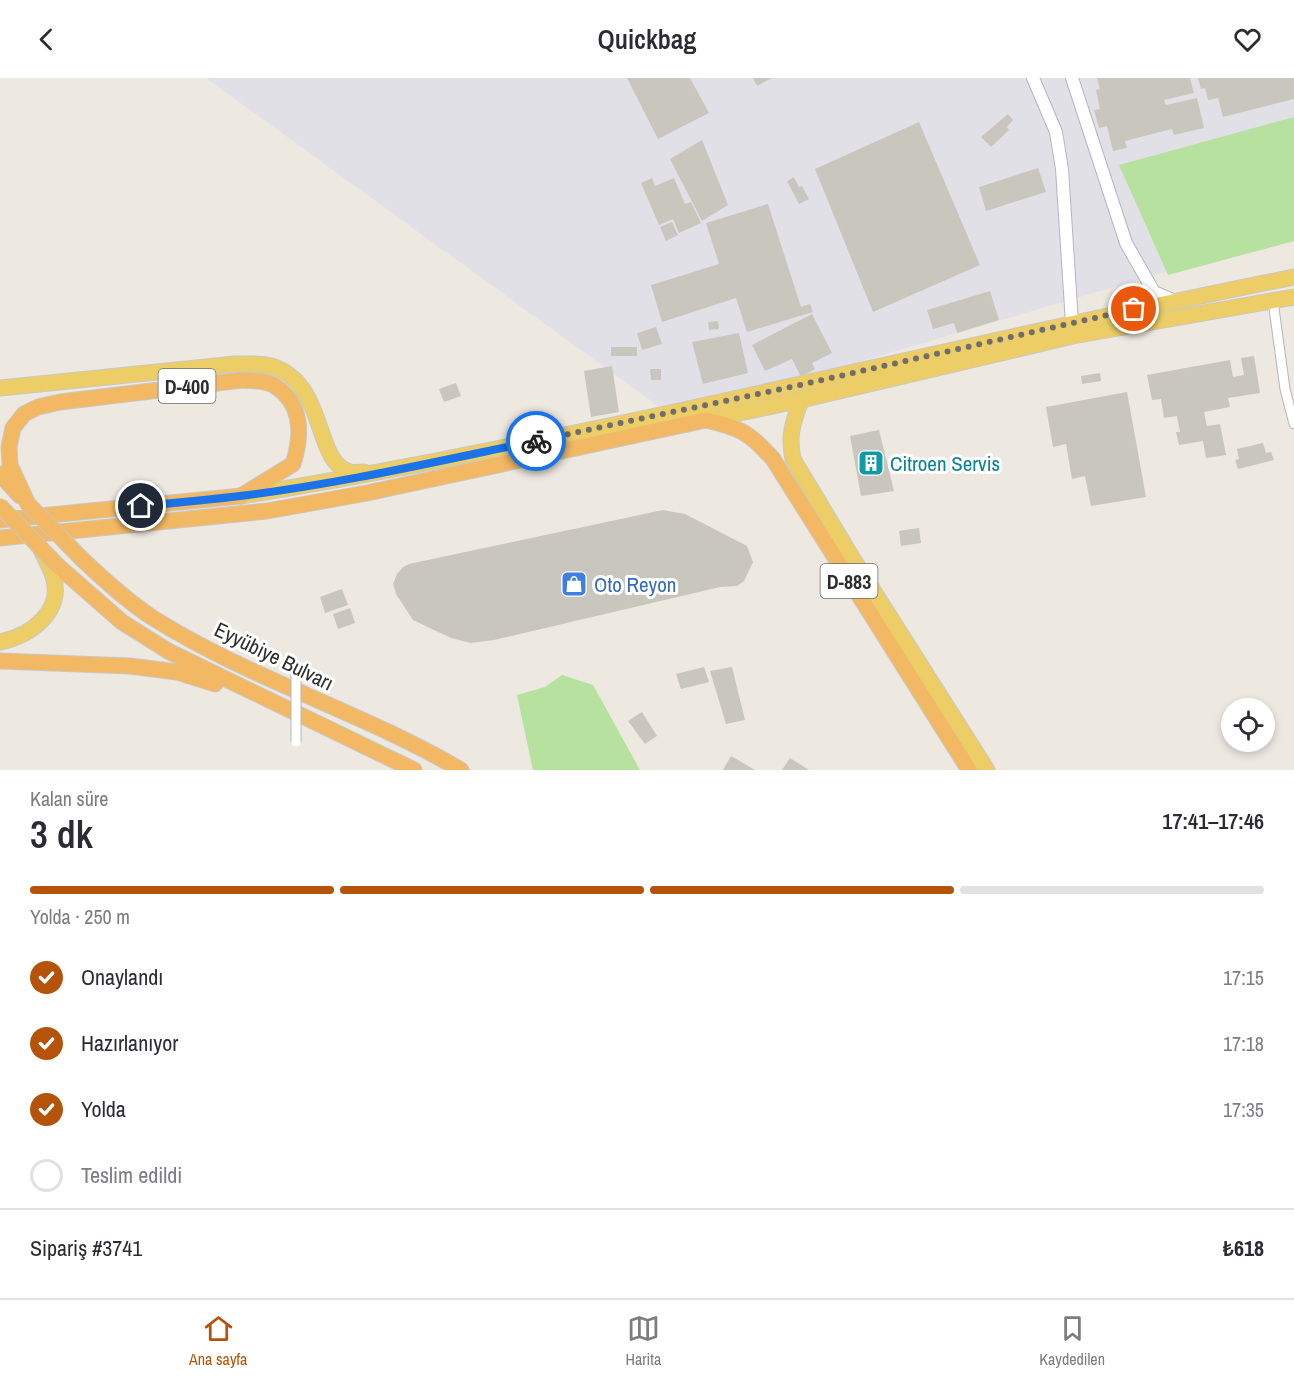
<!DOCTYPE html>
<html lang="tr">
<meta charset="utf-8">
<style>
:root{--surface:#fff;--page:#f2f2f3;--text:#2b2b33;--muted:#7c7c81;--line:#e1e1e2;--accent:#b45309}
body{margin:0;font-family:"Archivo Narrow",sans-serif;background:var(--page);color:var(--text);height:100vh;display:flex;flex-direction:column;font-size:22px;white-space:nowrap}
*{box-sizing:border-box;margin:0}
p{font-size:20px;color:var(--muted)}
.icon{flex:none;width:33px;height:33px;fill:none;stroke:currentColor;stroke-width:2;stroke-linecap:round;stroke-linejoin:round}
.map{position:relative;height:692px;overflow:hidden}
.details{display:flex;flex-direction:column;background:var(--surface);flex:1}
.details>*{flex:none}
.buttons{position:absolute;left:1221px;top:620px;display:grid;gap:12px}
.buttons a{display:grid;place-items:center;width:54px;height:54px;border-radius:50%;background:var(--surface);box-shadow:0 3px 9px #0003;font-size:30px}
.pin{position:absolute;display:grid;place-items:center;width:51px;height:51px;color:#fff;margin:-26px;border:3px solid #fff;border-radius:50%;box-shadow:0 2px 6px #0007}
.courier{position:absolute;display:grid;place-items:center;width:60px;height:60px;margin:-30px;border:4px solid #1a73e8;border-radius:50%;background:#fff;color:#222;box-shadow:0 2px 8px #0007}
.summary em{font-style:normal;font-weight:600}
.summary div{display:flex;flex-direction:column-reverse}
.summary{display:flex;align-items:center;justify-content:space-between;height:102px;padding:0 30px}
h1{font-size:39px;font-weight:600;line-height:45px}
.bar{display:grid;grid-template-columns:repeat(4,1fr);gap:9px 6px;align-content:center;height:72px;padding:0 30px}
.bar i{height:8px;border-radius:4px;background:var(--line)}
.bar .active{background:var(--accent)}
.bar p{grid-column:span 4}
.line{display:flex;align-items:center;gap:15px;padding:0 30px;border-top:2px solid var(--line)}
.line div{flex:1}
ol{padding:0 30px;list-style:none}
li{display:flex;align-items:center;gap:18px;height:66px}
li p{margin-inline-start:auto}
li .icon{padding:6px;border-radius:50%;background:var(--accent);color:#fff;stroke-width:4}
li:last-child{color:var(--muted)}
li i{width:33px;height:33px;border:3px solid var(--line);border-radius:50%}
header{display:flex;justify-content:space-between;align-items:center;height:78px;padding:0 30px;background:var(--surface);font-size:27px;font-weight:600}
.tab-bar{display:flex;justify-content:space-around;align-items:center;height:84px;border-top:2px solid var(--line);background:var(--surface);font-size:16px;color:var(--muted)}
.tab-bar a{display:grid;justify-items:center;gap:3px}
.tab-bar .active{color:var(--accent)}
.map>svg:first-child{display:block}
.industrial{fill:#e2e0e7}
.green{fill:#b6e19f}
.building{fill:#c9c6be}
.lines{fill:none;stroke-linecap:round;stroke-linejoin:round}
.minor-casing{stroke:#b3b6bf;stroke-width:11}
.tertiary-casing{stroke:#b3b6bf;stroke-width:14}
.primary-casing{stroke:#c8c8c8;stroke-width:17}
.trunk-casing{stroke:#c8c8c8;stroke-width:17}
.minor{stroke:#fff;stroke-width:9}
.tertiary{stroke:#fff;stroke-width:12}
.primary{stroke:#eccd66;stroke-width:15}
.trunk{stroke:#f2b863;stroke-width:15}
.minor-bridge-casing{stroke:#b3b6bf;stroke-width:11;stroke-linecap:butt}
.trunk-bridge-casing{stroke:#c8c8c8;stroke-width:17;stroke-linecap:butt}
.minor-bridge{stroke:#fff;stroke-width:9}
.trunk-bridge{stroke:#f2b863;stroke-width:15}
.done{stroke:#706e6c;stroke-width:6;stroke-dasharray:0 10.8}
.route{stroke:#1a73e8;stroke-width:8}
.labels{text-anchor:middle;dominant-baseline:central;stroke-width:6;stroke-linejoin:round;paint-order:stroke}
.shield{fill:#fff;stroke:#6c6c6c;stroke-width:1.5}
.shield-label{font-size:20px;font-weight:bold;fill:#2d2d2d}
.culture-label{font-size:21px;fill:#0d838f;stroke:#fff;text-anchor:start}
.shop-label{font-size:21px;fill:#366cbe;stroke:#fff;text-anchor:start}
.street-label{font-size:21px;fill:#2d2d2d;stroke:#fff}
</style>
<header><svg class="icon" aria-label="back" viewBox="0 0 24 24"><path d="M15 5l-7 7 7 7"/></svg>Quickbag<svg class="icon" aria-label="heart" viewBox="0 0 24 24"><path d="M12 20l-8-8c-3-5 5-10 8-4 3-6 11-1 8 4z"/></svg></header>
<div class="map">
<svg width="1294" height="692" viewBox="0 0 1294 692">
<rect width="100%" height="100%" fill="#ede8e0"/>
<polygon class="industrial" points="206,0 1294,0 1294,156 845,288 658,328"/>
<g class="green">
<polygon points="1294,39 1294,163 1168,197 1119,87"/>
<polygon points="562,597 593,607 640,692 533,692 517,617 545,609"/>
</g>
<g class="building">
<polygon points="627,0 690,0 709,35 658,61"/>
<polygon points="753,0 772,0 757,8"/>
<polygon points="1097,0 1190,0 1194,15 1164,22 1166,27 1197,20 1204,50 1174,57 1172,51 1125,63 1127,70 1113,73 1107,48 1099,50 1094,32 1100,31 1096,12 1100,11"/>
<polygon points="1198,0 1294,0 1294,21 1223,39 1218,20 1208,22 1205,10 1201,11"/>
<polygon points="1008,36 1013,42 1007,49 1009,52 991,69 981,59"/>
<polygon points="919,44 980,187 873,234 815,91"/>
<polygon points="702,62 728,127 702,143 670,81"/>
<polygon points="1038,90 1046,114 986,133 979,109"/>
<polygon points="794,99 799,109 802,108 809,121 799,126 787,103"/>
<polygon points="652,100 655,108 674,100 685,126 691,124 701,145 679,155 673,141 659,147 641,105"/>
<polygon points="768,126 801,229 810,226 813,234 747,254 736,220 662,244 651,207 719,186 706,145"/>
<polygon points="672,144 678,157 666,163 660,149"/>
<polygon points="990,213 999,242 957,255 954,245 933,251 927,232"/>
<polygon points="812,236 832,275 812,285 815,291 801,299 792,281 765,293 752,267"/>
<polygon points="718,243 719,251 709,252 708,244"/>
<polygon points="656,249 662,266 642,272 637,255"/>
<polygon points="739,255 748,295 703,306 692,264"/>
<rect x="611" y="269" width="26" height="9"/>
<polygon points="1254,278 1260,315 1228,320 1230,329 1204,334 1207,348 1220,346 1226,377 1206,380 1203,363 1179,367 1176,354 1180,354 1177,338 1164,340 1161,321 1152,322 1147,297 1230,282 1233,299 1244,297 1241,280"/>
<polygon points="612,288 619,334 591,339 584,293"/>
<polygon points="650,291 661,291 661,302 651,302"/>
<polygon points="1100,295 1101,303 1082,306 1081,298"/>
<polygon points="456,305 461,318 444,324 439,311"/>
<polygon points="1127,314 1146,419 1091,428 1085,398 1072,401 1066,366 1053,369 1046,329"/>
<polygon points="879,352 894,413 861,418 850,358"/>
<polygon points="1263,365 1266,375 1271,374 1274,382 1238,391 1235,382 1239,381 1237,371"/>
<polygon points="663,432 685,436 747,468 753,484 744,503 737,508 720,509 494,562 471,565 451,560 413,542 396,516 393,506 397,496 403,489 409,486"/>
<polygon points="919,450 921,465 901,468 899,453"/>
<polygon points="342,511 348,527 325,535 320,519"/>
<polygon points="350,530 355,545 338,551 333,536"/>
<polygon points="704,589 709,604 681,611 676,596"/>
<polygon points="732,589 745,642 726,646 710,593"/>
<polygon points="642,634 657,658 645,666 628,643"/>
<polygon points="731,678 755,692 723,692"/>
<polygon points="790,680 809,692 782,692"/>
</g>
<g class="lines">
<g class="minor-casing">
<polyline id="minor" points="1273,223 1285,311 1294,346"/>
</g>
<g class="tertiary-casing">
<g id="tertiary">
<polyline points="1033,0 1056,54 1062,91 1072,245"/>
<polyline points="1072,0 1126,165 1154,214 1175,223"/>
</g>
</g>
<g class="primary-casing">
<g id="primary">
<path d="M0,310L235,286C249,286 264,285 277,290C327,311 314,384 350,394C354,395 360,394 364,394"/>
<path d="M801,322C793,345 788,357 793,381L850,476L987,692"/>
<polyline points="706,342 801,322 1073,258 1294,219"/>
<path d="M241,418C367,398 492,372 618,346C843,298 1068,244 1294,199"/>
<path d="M0,564C30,558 65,533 53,498C50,489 45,480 41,472"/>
</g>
</g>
<g class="trunk-casing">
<g id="trunk">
<polyline points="0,396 20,418"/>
<path d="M0,442L241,418L293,386C302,358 303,326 275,308C266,302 252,303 242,302L60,324L38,329L24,336L13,350L9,369L10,387L28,426"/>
<path d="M0,460L267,433L367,415L706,342C740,350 749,354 773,381L969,692"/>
<path d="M82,481C104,502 127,523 153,540C250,601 362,634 461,692"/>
<polyline points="58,488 122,544 168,573 414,692"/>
<polyline points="0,583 130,588 177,594 215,606"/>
</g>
</g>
<use href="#minor" class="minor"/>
<use href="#tertiary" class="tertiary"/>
<use href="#primary" class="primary"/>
<use href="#trunk" class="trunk"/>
<g class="minor-bridge-casing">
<polyline id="minor-bridge" points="296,590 296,664"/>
</g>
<g class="trunk-bridge-casing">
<g id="trunk-bridge">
<polyline points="28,426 82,481"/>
<polyline points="0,428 58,488"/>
</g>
</g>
<use href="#minor-bridge" class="minor-bridge"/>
<use href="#trunk-bridge" class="trunk-bridge"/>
</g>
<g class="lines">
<polyline class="done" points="536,363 800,307 1134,231"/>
<path class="route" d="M141,428C174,425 207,422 240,418C340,406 438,383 536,363"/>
</g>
<defs>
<g id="building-square" transform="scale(1.35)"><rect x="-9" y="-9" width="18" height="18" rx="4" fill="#0f9aa8" stroke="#fff"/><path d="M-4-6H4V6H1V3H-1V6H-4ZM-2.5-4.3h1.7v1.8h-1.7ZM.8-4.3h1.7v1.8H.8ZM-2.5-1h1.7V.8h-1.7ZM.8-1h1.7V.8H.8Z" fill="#fff"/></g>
<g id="shop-square" transform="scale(1.35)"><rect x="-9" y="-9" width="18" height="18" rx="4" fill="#3f7fe0" stroke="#fff"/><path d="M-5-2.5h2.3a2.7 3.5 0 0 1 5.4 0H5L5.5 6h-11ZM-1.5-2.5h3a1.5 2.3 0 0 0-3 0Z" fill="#fff"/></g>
</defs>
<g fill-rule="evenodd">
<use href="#building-square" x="871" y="385"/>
<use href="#shop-square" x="574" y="506"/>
</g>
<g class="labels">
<g class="shield">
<rect x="158.5" y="291" width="57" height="34" rx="4.5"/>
<rect x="820.5" y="486" width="57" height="34" rx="4.5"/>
</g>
<g class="shield-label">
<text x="187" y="308">D-400</text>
<text x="849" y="503">D-883</text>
</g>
<g class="culture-label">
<text x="890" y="385">Citroen Servis</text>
</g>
<g class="shop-label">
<text x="594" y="506">Oto Reyon</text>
</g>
<g class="street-label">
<text transform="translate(274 578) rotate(26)">Eyyübiye Bulvarı</text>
</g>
</g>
</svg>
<div class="buttons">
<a><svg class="icon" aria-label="locate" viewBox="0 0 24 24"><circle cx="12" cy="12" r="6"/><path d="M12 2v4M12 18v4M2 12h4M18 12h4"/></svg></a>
</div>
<div class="pin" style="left:1134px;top:231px;background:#ea580c"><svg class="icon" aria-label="bag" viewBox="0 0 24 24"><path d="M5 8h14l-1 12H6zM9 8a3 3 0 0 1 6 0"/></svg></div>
<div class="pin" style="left:141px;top:428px;background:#1f2937"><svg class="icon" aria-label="home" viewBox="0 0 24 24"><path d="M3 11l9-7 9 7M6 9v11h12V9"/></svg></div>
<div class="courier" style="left:536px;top:363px"><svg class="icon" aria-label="bike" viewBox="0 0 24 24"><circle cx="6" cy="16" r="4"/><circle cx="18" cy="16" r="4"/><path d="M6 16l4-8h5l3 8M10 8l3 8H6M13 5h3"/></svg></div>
</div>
<section class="details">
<div class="summary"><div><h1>3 dk</h1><p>Kalan süre</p></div><em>17:41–17:46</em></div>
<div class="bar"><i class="active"></i><i class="active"></i><i class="active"></i><i></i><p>Yolda · 250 m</p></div>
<ol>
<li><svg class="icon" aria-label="check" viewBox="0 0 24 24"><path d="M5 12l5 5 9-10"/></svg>Onaylandı<p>17:15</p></li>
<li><svg class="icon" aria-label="check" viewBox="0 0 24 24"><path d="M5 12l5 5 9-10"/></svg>Hazırlanıyor<p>17:18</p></li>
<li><svg class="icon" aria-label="check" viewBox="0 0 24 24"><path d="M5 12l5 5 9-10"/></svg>Yolda<p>17:35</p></li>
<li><i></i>Teslim edildi</li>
</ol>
<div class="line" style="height:78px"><div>Sipariş #3741</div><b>₺618</b></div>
</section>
<nav class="tab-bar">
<a class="active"><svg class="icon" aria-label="home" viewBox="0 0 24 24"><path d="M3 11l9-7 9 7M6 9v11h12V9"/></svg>Ana sayfa</a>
<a><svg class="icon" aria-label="map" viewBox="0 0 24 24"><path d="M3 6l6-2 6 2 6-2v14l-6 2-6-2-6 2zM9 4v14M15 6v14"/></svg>Harita</a>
<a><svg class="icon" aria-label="saved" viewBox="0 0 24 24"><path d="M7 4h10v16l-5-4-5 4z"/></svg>Kaydedilen</a>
</nav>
